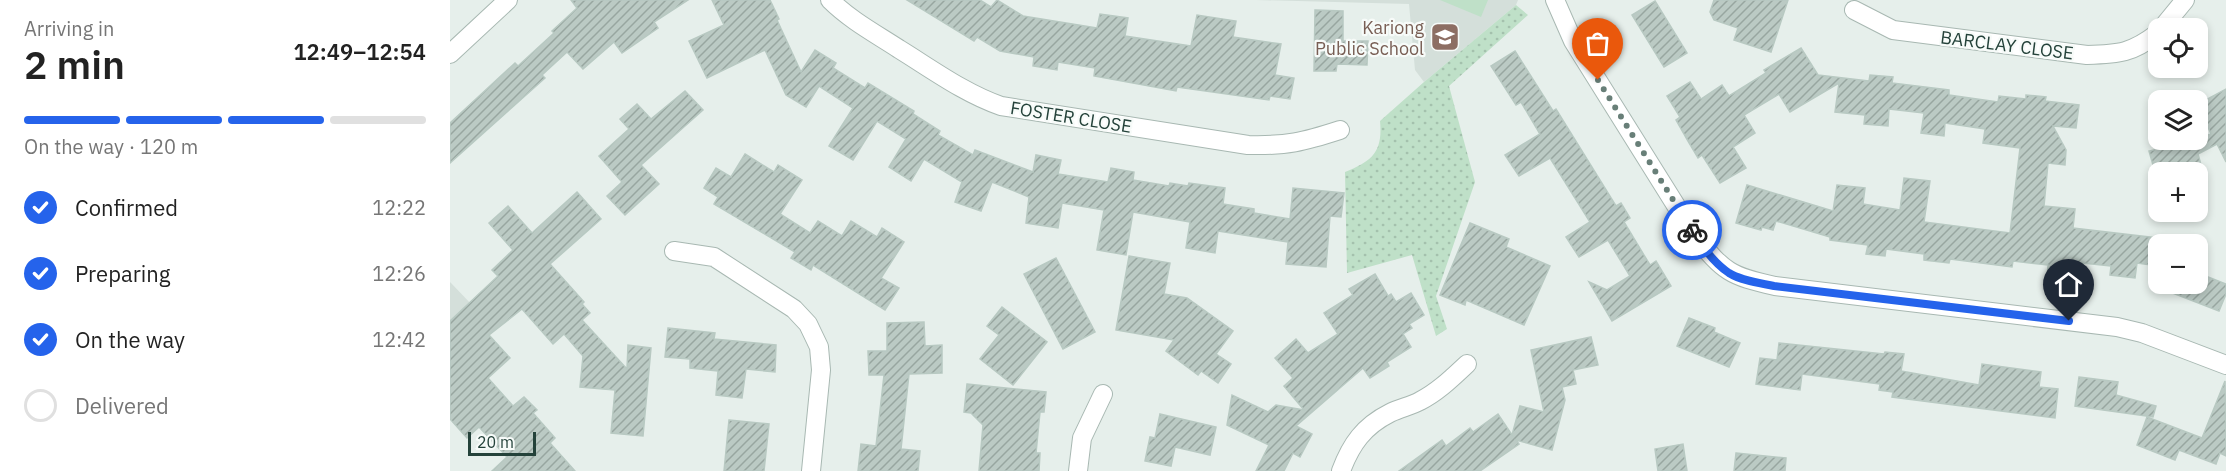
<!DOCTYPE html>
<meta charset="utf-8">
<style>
:root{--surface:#fff;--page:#f6f6f6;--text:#222;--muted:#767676;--line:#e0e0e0;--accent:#2563eb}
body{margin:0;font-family:"IBM Plex Sans",sans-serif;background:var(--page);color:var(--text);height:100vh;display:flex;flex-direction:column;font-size:22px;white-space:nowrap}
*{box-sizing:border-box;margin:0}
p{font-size:20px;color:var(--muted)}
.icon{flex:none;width:33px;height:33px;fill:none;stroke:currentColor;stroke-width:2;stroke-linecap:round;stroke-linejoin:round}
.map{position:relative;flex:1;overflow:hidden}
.details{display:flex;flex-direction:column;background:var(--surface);width:450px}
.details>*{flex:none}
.tools{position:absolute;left:1698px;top:18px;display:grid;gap:12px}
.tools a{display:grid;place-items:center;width:60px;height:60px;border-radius:12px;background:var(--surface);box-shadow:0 3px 9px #0003;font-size:30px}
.scale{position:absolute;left:18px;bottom:15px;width:68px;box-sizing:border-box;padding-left:6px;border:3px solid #24423a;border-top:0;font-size:16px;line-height:21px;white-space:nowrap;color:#24423a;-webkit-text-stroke:4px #f7fbf9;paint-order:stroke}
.pin{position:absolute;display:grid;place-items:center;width:51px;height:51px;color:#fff;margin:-62px -26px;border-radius:50% 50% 50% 0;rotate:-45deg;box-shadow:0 0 6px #0007}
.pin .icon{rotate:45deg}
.courier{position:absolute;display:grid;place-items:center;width:60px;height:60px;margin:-30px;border:4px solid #2563eb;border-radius:50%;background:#fff;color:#222;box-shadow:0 2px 8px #0007}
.head em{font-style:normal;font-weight:600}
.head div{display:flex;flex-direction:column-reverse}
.head{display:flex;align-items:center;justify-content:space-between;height:102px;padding:0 24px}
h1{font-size:39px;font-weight:600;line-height:45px}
.bar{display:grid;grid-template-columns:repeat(4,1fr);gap:9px 6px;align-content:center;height:72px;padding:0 24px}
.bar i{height:8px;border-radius:4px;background:var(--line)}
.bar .active{background:var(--accent)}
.bar p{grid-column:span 4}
ol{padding:0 24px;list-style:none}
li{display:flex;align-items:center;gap:18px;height:66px}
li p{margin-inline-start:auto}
li .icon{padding:6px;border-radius:50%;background:var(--accent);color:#fff;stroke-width:4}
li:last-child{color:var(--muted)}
li i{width:33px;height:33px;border:3px solid var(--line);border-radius:50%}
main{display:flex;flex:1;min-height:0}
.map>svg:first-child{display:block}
.built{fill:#d4dfda}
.park{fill:url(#park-dots)}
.garden{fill:#bfe0c8}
.building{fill:url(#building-hatch);stroke:#b8c9c2;stroke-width:1.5}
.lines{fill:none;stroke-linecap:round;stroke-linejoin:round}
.minor-casing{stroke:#a8b8b2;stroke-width:20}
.tertiary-casing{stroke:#a8b8b2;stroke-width:20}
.minor{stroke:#fff;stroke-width:18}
.tertiary{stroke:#fff;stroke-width:18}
.done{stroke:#687f78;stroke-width:6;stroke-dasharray:0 10.8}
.route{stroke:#2563eb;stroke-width:8}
.labels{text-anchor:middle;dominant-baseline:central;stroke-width:4.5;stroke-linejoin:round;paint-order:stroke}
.education-label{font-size:18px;fill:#785e54;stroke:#f7fbf9;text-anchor:end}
.street-label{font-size:18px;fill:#24423a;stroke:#f7fbf9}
</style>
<main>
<section class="details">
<div class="head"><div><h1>2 min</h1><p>Arriving in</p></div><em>12:49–12:54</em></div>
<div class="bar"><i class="active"></i><i class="active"></i><i class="active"></i><i></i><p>On the way · 120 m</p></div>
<ol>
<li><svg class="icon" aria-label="check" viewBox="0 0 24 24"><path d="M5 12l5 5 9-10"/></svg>Confirmed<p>12:22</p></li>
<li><svg class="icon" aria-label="check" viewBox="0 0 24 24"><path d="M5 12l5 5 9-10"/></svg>Preparing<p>12:26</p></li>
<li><svg class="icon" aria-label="check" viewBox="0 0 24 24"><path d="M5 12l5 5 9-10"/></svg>On the way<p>12:42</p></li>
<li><i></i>Delivered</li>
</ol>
</section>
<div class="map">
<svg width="1776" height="471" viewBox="0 0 1776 471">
<defs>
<pattern id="park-dots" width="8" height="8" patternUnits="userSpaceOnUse" patternTransform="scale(1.5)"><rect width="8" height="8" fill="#bfe0c8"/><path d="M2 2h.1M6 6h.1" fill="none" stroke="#a4c1ad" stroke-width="1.8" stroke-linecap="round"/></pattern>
<pattern id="building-hatch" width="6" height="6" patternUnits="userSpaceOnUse" patternTransform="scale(1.5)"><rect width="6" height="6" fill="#bbcac4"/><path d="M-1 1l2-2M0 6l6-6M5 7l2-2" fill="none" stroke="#98a6a0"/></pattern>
</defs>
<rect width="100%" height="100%" fill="#e6efeb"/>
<g class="built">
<polygon points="806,0 1068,0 1066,5 974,82 965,70 959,4"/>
<polygon points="0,282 23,306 0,327"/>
</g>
<path class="park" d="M1066,5L1078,15L999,86L1025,182L986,296L997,329L986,336L962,255L897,273L895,172C922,161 933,152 930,121L974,82Z"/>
<polygon class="garden" points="990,0 1038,0 1031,17"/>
<g class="building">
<polygon points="121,0 238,0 204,22 208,28 172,53 164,42 133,69 117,52 92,75 95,78 0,163 0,123 65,63 68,66 104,33 102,31 127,8"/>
<polygon points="262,0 320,0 329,19 327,20 351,72 365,50 386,63 383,68 415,88 418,83 464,111 463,114 490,131 488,135 523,155 525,150 583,172 586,155 611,160 608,174 658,182 661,168 684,172 683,180 719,186 720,183 738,186 739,183 775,188 773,204 804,209 804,213 840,219 843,188 894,193 891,217 880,216 876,267 836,264 838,242 768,231 765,253 736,248 740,222 683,212 676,255 647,250 654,210 612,203 608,228 576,223 579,197 542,182 531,211 505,202 512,182 474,159 461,181 439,167 456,139 427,121 403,160 379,146 403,108 369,86 356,107 336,95 315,50 257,78 239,41 274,25"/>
<polygon points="457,0 530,0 541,7 547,0 573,16 647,28 650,14 678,18 675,36 741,46 747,15 786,21 783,37 831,44 825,75 844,78 840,99 820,96 819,100 727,87 726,91 644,76 645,68 608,62 607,70 583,66 584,57 550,51 527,37 524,41"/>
<polygon points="1264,0 1338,0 1321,52 1284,40 1288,28 1264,20 1260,12"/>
<polygon points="1205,1 1237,53 1214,67 1182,15"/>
<polygon points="865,10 893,11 893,41 918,41 917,65 887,64 886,71 864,71"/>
<polygon points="1351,48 1368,75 1419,81 1420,75 1443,77 1442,83 1499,90 1499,95 1548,102 1549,96 1576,99 1576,95 1596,97 1595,101 1629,105 1626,128 1603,126 1616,150 1615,165 1598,163 1594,206 1625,209 1623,228 1708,238 1708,266 1687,263 1685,278 1660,275 1661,266 1623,262 1621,280 1597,278 1598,265 1563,261 1562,267 1500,259 1499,263 1474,260 1474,254 1436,249 1435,256 1416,254 1418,245 1380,240 1380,237 1326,221 1323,230 1312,227 1311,230 1286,223 1297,185 1383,211 1387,185 1415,188 1413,204 1450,210 1454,178 1480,181 1474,222 1560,233 1570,148 1533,143 1535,129 1495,123 1494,136 1471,133 1474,113 1439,109 1438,126 1414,124 1415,115 1385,112 1389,83 1340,112 1329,94 1294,115 1305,133 1283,147 1296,168 1270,183 1252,155 1248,158 1238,141 1226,120 1230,117 1217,96 1240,82 1251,99 1272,85 1279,96 1316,73 1314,70"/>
<polygon points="1065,51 1103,111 1106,109 1166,206 1171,203 1180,218 1174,222 1200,265 1206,261 1221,286 1162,321 1139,282 1157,290 1180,276 1158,240 1129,257 1116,237 1140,222 1100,158 1069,176 1055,155 1090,134 1071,102 1066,105 1041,66"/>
<polygon points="1776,89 1776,162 1767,144 1748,154 1753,172 1705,172 1699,151 1748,140 1748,138 1761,134 1748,104"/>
<polygon points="235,91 253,110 191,165 209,184 175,215 157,196 172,182 149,156 179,129 170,119 187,104 201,119"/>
<polygon points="295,154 324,172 328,165 352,180 330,214 360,233 368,221 392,236 401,221 427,237 432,228 454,242 431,278 449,288 435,310 363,265 361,270 341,258 345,252 264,204 268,197 254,188 266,168 281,177"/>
<polygon points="127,192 151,219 100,264 134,302 132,304 140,313 132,320 177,369 178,345 201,348 193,436 161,433 165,390 130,387 133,356 114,334 103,344 72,309 39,335 60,358 38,378 63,406 74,397 87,410 83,413 105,438 100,443 125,471 42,471 57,457 29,427 17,438 0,419 0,321 48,276 42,270 63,250 39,223 58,206 82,233"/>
<polygon points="1020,223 1059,239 1056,247 1100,266 1074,325 1016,300 1015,305 990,295"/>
<polygon points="679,256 720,263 714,294 737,298 783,331 766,354 781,364 768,383 751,371 748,375 716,351 724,340 666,330"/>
<polygon points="606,258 645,332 613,349 574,274"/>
<polygon points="1748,273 1776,284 1776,294 1769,311 1702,285 1748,284"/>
<polygon points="925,274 938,296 941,294 946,302 961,293 974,315 959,324 962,328 953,334 961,347 937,362 939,366 920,378 913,368 846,426 862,434 850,457 843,453 834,471 806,471 819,445 777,425 782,395 818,412 826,405 854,410 834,386 843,378 825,358 846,339 858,353 888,334 874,313 903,295 899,289"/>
<polygon points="552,307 597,342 563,385 530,359 549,335 537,326"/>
<polygon points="1239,318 1265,328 1264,332 1290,343 1279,367 1227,346"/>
<polygon points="474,322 475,346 492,345 492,373 459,374 451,449 470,451 468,471 408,471 411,444 426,446 434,375 419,375 418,351 437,351 437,323"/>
<polygon points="218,328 265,333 264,339 326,345 325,372 296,369 292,398 266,395 268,371 240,368 240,359 215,357"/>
<polygon points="1141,337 1148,365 1123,370 1126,384 1112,387 1115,400 1102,450 1066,440 1069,444 1030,471 949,471 992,440 996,446 1020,428 1023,432 1048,414 1062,435 1070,406 1094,412 1081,350"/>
<polygon points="1329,343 1434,354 1435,352 1454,354 1451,371 1529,385 1532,364 1591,372 1589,387 1608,389 1605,418 1442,397 1443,392 1429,390 1430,384 1352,374 1350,390 1306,384 1310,358 1327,360"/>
<polygon points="1629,377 1668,382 1666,395 1706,406 1703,417 1625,406"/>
<polygon points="1775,381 1776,456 1770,453 1766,464 1729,450 1725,460 1687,445 1697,417 1752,438"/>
<polygon points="517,384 596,392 594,412 590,412 586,453 590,453 589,471 529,471 533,425 521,413 514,412"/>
<polygon points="710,414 766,427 760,455 725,447 721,466 695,461 700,437 705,438"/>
<polygon points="279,420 319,424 314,471 274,471"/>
<polygon points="1233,444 1237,471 1208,471 1205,449"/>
<polygon points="1286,453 1336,458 1335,471 1284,471"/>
</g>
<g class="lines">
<g class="minor-casing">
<g id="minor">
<path d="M380,0C400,20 426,34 449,49C483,70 514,93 551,106L798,145C837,146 853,142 890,130"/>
<path d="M1105,0L1123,41L1245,236C1274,272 1280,276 1325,286L1667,327L1692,333L1776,365"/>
<path d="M1404,10L1443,30L1637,55C1670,54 1682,53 1708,33"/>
<polyline points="1712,28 1735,0"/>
<polyline points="224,251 264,257 344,309 358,324 369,347 371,370 361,471"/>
<polyline points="628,471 632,438 653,394"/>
<path d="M891,471C901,444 914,426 940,413C950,408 961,406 970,401C988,392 1003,377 1017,364"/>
</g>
</g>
<g class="tertiary-casing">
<polyline id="tertiary" points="0,54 58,0"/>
</g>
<use href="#minor" class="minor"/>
<use href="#tertiary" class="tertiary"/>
</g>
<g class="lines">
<polyline class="done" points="1148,80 1242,230"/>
<path class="route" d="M1242,230C1251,245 1264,263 1279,273C1292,281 1310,283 1324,286L1619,321"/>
</g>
<defs>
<g id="school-square" transform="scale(1.5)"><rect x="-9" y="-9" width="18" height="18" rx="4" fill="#8d6e63" stroke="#f7fbf9"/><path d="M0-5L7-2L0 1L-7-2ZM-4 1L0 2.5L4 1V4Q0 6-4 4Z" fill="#fff"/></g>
</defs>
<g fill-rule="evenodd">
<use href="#school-square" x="995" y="37"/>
</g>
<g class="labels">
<g class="education-label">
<text x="974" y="27">Kariong<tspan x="974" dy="21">Public School</tspan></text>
</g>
<g class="street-label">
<text transform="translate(1557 45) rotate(7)">BARCLAY CLOSE</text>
<text transform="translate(621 117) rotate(9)">FOSTER CLOSE</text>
</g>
</g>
</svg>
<div class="tools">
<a><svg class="icon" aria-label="locate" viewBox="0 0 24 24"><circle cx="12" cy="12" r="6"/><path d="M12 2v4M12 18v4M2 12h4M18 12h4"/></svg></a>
<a><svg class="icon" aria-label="layers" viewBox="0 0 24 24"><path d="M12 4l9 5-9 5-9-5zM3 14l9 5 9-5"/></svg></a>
<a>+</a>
<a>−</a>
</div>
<div class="scale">20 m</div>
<div class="pin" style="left:1148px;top:80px;background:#ea580c"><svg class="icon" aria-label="bag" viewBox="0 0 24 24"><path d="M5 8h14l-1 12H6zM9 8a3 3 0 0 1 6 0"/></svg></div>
<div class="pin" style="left:1619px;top:321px;background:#1f2937"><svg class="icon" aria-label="home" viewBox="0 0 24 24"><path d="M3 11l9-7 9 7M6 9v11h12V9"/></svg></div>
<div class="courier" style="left:1242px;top:230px"><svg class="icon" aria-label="bike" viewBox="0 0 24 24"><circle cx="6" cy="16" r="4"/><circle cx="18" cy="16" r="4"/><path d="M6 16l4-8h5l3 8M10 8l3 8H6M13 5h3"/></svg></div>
</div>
</main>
